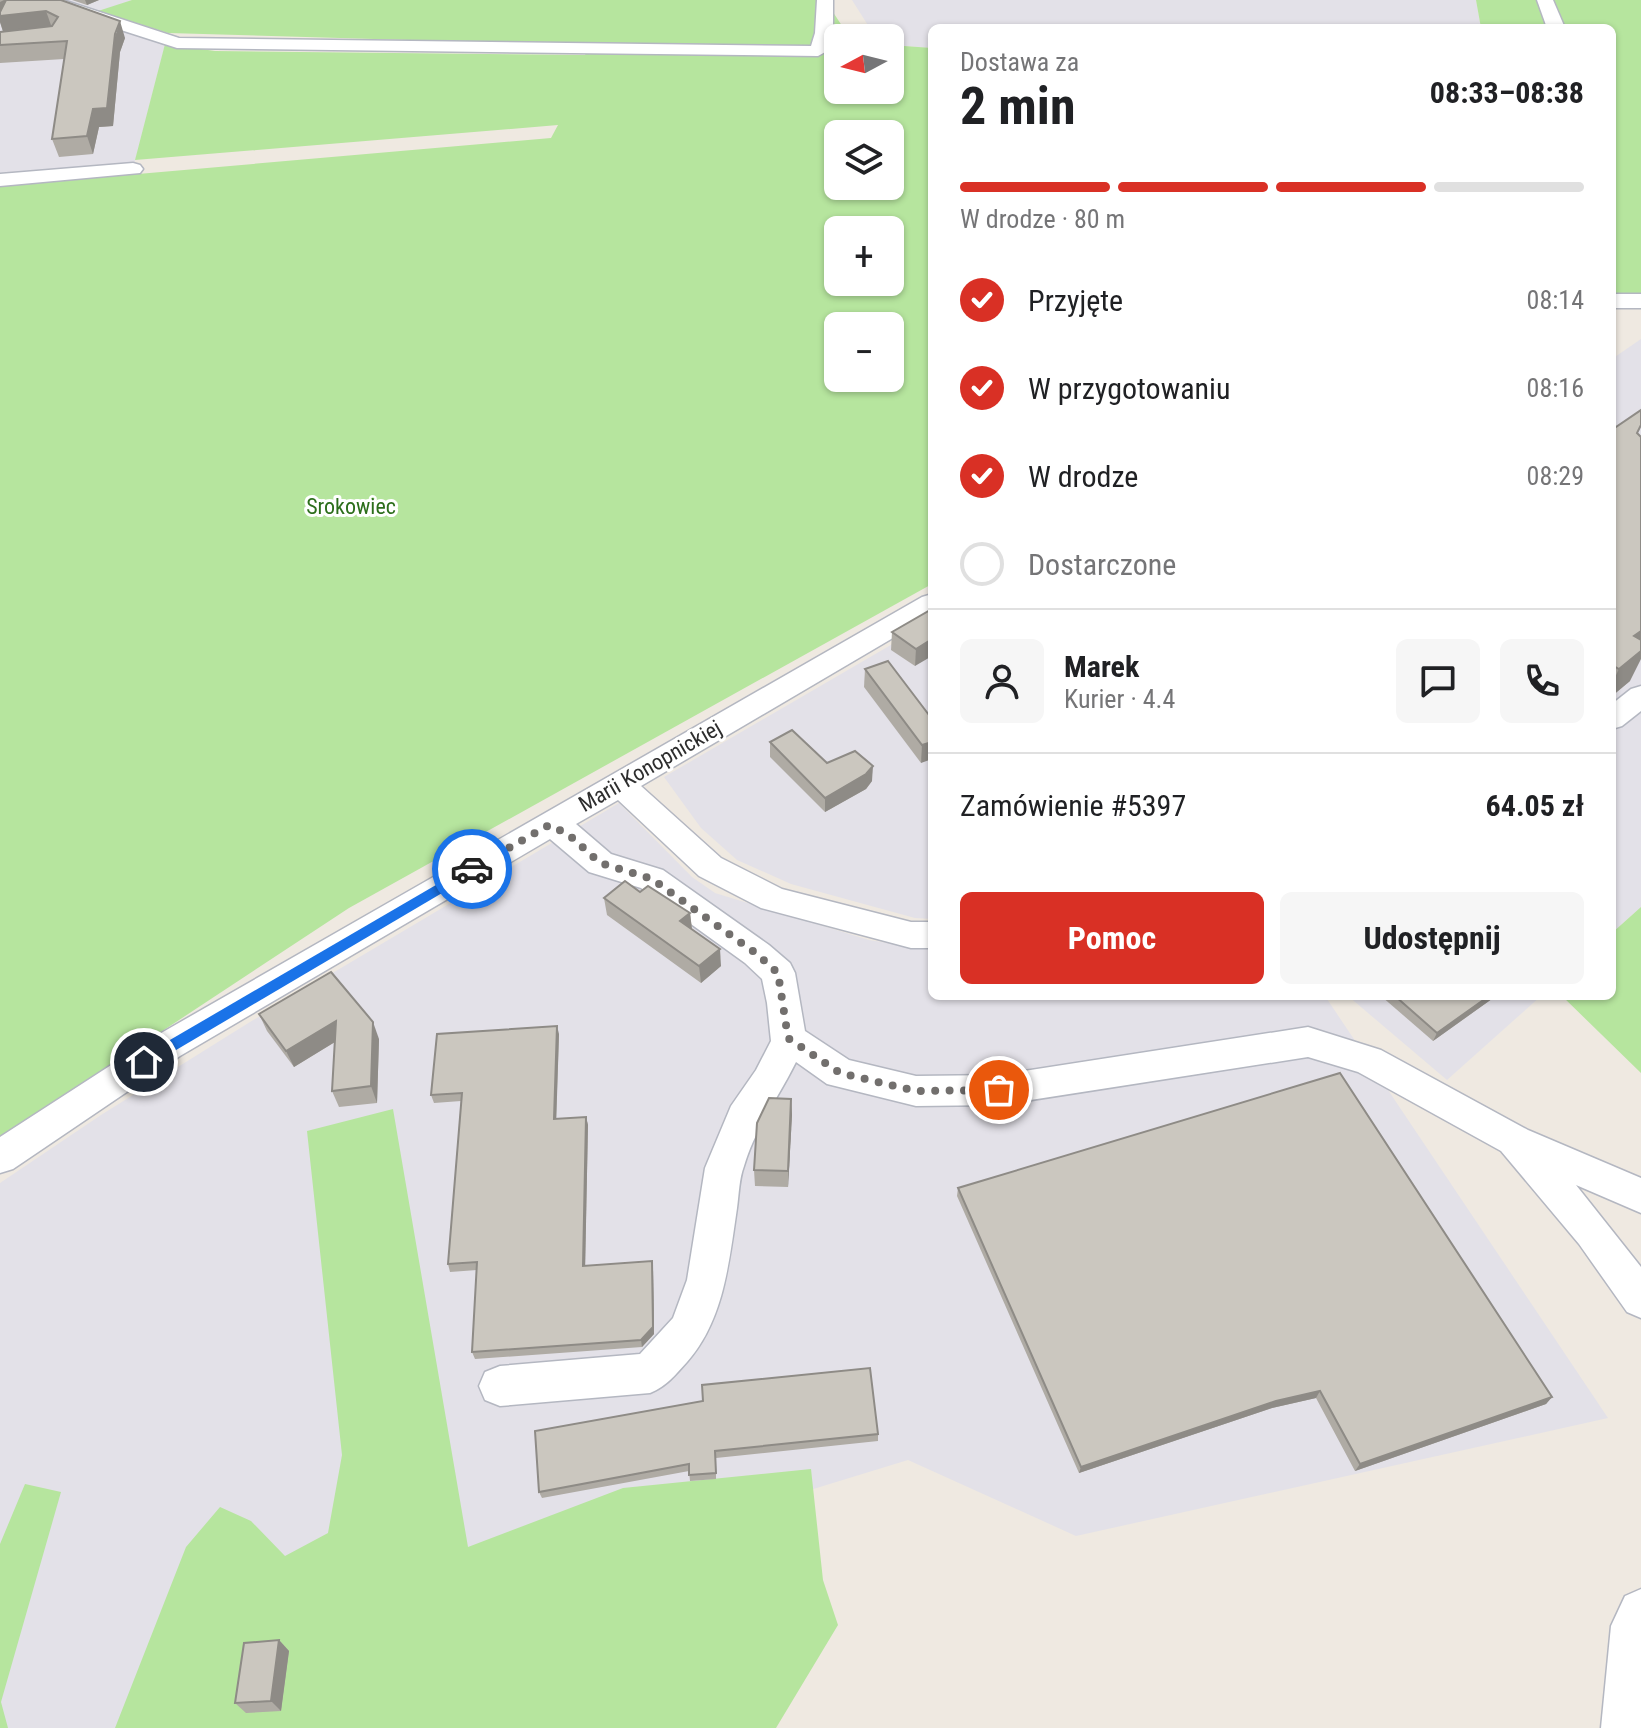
<!DOCTYPE html>
<html lang="pl">
<meta charset="utf-8">
<style>
:root{--surface:#fff;--page:#f6f6f6;--text:#202124;--muted:#757577;--line:#e0e0e0;--accent:#d93025}
body{margin:0;font-family:"Roboto Condensed",sans-serif;background:var(--page);color:var(--text);height:100vh;display:flex;flex-direction:column;font-size:30px;white-space:nowrap}
*{box-sizing:border-box;margin:0}
p{font-size:26px;color:var(--muted)}
.icon{flex:none;width:44px;height:44px;fill:none;stroke:currentColor;stroke-width:2;stroke-linecap:round;stroke-linejoin:round}
.map{position:relative;flex:1;overflow:hidden}
.drawer{position:absolute;left:928px;top:24px;width:688px;height:976px;display:flex;flex-direction:column;background:var(--surface);border-radius:12px;box-shadow:0 2px 6px #0004}
.drawer>*{flex:none}
.needle{width:52px;rotate:263deg}
.buttons{position:absolute;left:824px;top:24px;display:grid;gap:16px}
.buttons a{display:grid;place-items:center;width:80px;height:80px;border-radius:12px;background:var(--surface);box-shadow:0 2px 6px #0004;font-size:40px}
.pin{position:absolute;display:grid;place-items:center;width:68px;height:68px;color:#fff;margin:-34px;border:4px solid #fff;border-radius:50%;box-shadow:0 2px 8px #0007}
.courier{position:absolute;display:grid;place-items:center;width:80px;height:80px;margin:-40px;border:6px solid #1a73e8;border-radius:50%;background:#fff;color:#222;box-shadow:0 2px 10px #0007}
.summary em{font-style:normal;font-weight:700}
.summary div{display:flex;flex-direction:column-reverse}
.summary{display:flex;align-items:center;justify-content:space-between;height:136px;padding:0 32px}
h1{font-size:52px;font-weight:700;line-height:60px}
.bar{display:grid;grid-template-columns:repeat(4,1fr);gap:12px 8px;align-content:center;height:96px;padding:0 32px}
.bar i{height:10px;border-radius:6px;background:var(--line)}
.bar .active{background:var(--accent)}
.bar p{grid-column:span 4}
.line{display:flex;align-items:center;gap:20px;padding:0 32px;border-top:2px solid var(--line)}
.line div{flex:1}
.round{display:grid;place-items:center;flex:none;width:84px;height:84px;border-radius:12px;background:var(--page)}
ol{padding:0 32px;list-style:none}
li{display:flex;align-items:center;gap:24px;height:88px}
li p{margin-inline-start:auto}
li .icon{padding:8px;border-radius:50%;background:var(--accent);color:#fff;stroke-width:4}
li:last-child{color:var(--muted)}
li i{width:44px;height:44px;border:4px solid var(--line);border-radius:50%}
.cta{display:flex;gap:16px;margin-top:auto;padding:16px 32px}
.cta a{flex:1;height:92px;border-radius:12px;background:var(--accent);color:#fff;font-size:32px;font-weight:700;line-height:92px;text-align:center}
.cta a+a{background:var(--page);color:var(--text)}
.map>svg:first-child{display:block}
.industrial{fill:#e3e1e8}
.green{fill:#b6e59e;fill-rule:evenodd}
.lines{fill:none;stroke-linecap:round;stroke-linejoin:round}
.minor-casing{stroke:#b4b7c1;stroke-width:3}
.minor{fill:#fff;fill-rule:evenodd}
.wall{fill:#afaba4}
.shaded-wall{fill:#8e8b86}
.building{fill:#cbc7bf;stroke:#8e8b86;stroke-width:2}
.route{fill:#1a73e8}
.done{stroke:#726f6d;stroke-width:8;stroke-dasharray:0 14.4}
.labels{text-anchor:middle;dominant-baseline:central;stroke-width:6;stroke-linejoin:round;paint-order:stroke}
.park-label{font-size:22px;fill:#2c6e1b;stroke:#fff}
.street-label{font-size:22px;fill:#2e2e2e;stroke:#fff}
</style>
<div class="map">
<svg width="1641" height="1728" viewBox="0 0 1641 1728">
<rect width="100%" height="100%" fill="#efe9e1"/>
<g class="industrial">
<polygon points="0,0 132,0 99,12 168,33 133,169 0,179"/>
<polygon points="852,0 1476,0 1481,28 932,28 932,48 890,45 890,38 876,38"/>
<polygon points="1641,339 1641,907 1612,933 1612,359"/>
<polygon points="932,621 932,919 915,918 791,884 737,860 701,828 664,777"/>
<polygon points="619,803 692,877 715,893 869,940 932,950 932,996 1325,996 1608,1418 1076,1536 908,1460 473,1593 257,1728 0,1728 0,1183 101,1115 250,1022"/>
<polygon points="1348,996 1541,996 1447,1080"/>
</g>
<g class="green">
<path d="M132,0H825L850,38H838V90H890V45L932,48V584L349,908L0,1138V186L551,138L558,125L135,160L165,44L215,51L585,55L588,49L443,41L168,33L98,11ZM838,134H890V186H838ZM838,230H890V282H838ZM838,326H890V378H838Z"/>
<polygon points="1476,0 1641,0 1641,302 1612,303 1612,28 1481,28"/>
<polygon points="1641,907 1641,1073 1562,996 1612,996 1612,933"/>
<polygon points="393,1109 468,1547 623,1488 811,1469 823,1580 838,1625 776,1728 115,1728 186,1547 220,1507 251,1521 285,1556 328,1533 342,1455 307,1131"/>
<polygon points="25,1484 61,1492 1,1702 8,1728 0,1728 0,1544"/>
</g>
<g class="lines">
<g class="minor-casing">
<g id="minor">
<polygon points="38,0 63,0 179,38 811,46 815,33 817,0 833,0 833,33 827,51 818,56 177,48 40,4"/>
<polygon points="1537,0 1553,0 1565,28 1547,28"/>
<polygon points="133,163 140,165 143,169 140,173 0,186 0,174"/>
<rect x="1612" y="294" width="29" height="14"/>
<path d="M932,594V615L641,786L721,858L782,889L911,922H932V948H911L761,908L699,876L618,800L576,824L611,854L663,870L769,945L790,963L795,973L805,1031L849,1060L916,1076L999,1075L1308,1027L1381,1050L1528,1130L1641,1178V1213L1576,1185L1641,1267V1318L1627,1312L1579,1244L1501,1151L1358,1072L1308,1057L999,1105L916,1106L827,1084L796,1062C779,1097 755,1128 744,1166C739,1179 739,1194 737,1208C729,1262 724,1320 687,1362C675,1375 667,1386 650,1393L500,1406L485,1400L479,1386L485,1372L500,1366L640,1354L673,1318L687,1280L705,1168L731,1106L756,1070L771,1041L767,1003L762,979L745,963L641,888L589,872L550,839L180,1056L13,1169L0,1173V1137L156,1036L922,597Z"/>
<polygon points="1641,686 1641,711 1622,726 1612,729 1612,704 1631,689"/>
<polygon points="1641,1589 1641,1728 1601,1728 1611,1626 1625,1596"/>
</g>
</g>
<use href="#minor" class="minor"/>
</g>
<g class="wall">
<polygon points="0,0 61,0 125,38 120,52 113,126 99,127 93,154 59,157 52,139 64,59 0,63 0,32 3,32 0,22"/>
<polygon points="72,0 99,0 87,5"/>
<polygon points="1612,428 1630,681 1612,696"/>
<polygon points="932,609 915,666 891,650 892,632"/>
<polygon points="865,669 932,719 921,763 864,687"/>
<polygon points="770,742 827,763 872,781 866,789 825,812 770,757"/>
<polygon points="640,892 690,913 692,929 721,966 701,983 607,915 604,898"/>
<polygon points="1381,996 1496,996 1433,1041"/>
<polygon points="259,1014 379,1039 377,1103 339,1107 332,1091 335,1042 294,1067 267,1031"/>
<polygon points="559,1034 556,1119 586,1117 588,1125 585,1266 652,1261 653,1269 654,1334 642,1347 475,1359 472,1352 477,1270 450,1272 448,1264 461,1101 434,1103 431,1095"/>
<polygon points="791,1099 792,1115 788,1187 755,1186 754,1170"/>
<polygon points="958,1188 1552,1397 1546,1404 1355,1471 1316,1398 1272,1408 1079,1473 957,1196"/>
<polygon points="535,1431 878,1434 878,1441 716,1458 716,1479 690,1481 689,1471 542,1498 539,1492"/>
<polygon points="279,1640 289,1651 281,1711 246,1713 235,1703"/>
</g>
<g class="shaded-wall">
<polygon points="4,0 46,11 52,28 4,34 0,22 0,2"/>
<polygon points="85,0 99,0 87,5"/>
<polygon points="120,21 125,38 120,52 113,126 99,127 93,154 87,136 93,109"/>
<polygon points="1641,631 1641,659 1630,681 1612,696 1612,684 1634,636"/>
<polygon points="932,639 932,656 915,666 916,649"/>
<polygon points="932,742 932,759 921,763 922,745"/>
<polygon points="873,766 872,781 866,789 825,812 825,798"/>
<polygon points="690,913 692,930 680,921"/>
<polygon points="720,949 721,966 701,983 699,966"/>
<polygon points="1489,996 1496,996 1433,1041 1437,1033"/>
<polygon points="336,1021 343,1037 294,1067 286,1051"/>
<polygon points="373,1022 379,1039 377,1103 371,1086"/>
<polygon points="557,1026 559,1034 556,1127 554,1119"/>
<polygon points="791,1099 792,1115 788,1187 788,1171"/>
<polygon points="586,1117 588,1125 585,1274 583,1266"/>
<polygon points="652,1261 653,1269 654,1334 642,1347 641,1340"/>
<polygon points="1320,1391 1316,1398 1272,1408 1079,1473 1081,1467 1276,1401"/>
<polygon points="1552,1397 1546,1404 1355,1471 1360,1464"/>
<polygon points="279,1640 289,1651 281,1711 271,1701"/>
</g>
<g class="building">
<polygon points="6,0 61,0 120,21 115,34 107,108 93,109 87,136 52,139 67,41 0,45 0,32 52,26 58,17 46,11 0,16 0,12"/>
<polygon points="1641,410 1641,425 1637,433 1641,437 1641,631 1634,636 1641,640 1641,651 1619,669 1612,665 1612,428 1613,429"/>
<polygon points="932,609 932,639 916,649 892,632"/>
<polygon points="888,661 932,719 932,742 922,745 865,669"/>
<polygon points="792,730 827,763 855,751 873,766 866,774 825,798 770,742"/>
<polygon points="625,881 640,892 648,886 690,913 680,921 720,949 699,966 604,898"/>
<polygon points="331,972 373,1022 371,1086 332,1091 336,1021 286,1051 259,1014"/>
<polygon points="1395,996 1489,996 1437,1033"/>
<polygon points="557,1026 554,1119 586,1117 583,1266 652,1261 653,1327 641,1340 472,1352 477,1262 448,1264 462,1093 431,1095 437,1034"/>
<polygon points="1340,1073 1552,1397 1360,1464 1320,1391 1276,1401 1081,1467 958,1188"/>
<polygon points="769,1098 791,1099 788,1171 754,1170 757,1123"/>
<polygon points="870,1368 878,1434 715,1451 716,1473 689,1475 689,1464 539,1492 535,1431 703,1401 702,1385"/>
<polygon points="279,1640 271,1701 235,1703 244,1643"/>
</g>
<polygon class="route" points="472,864 476,866 476,873 149,1066 139,1066 139,1058"/>
<g class="lines">
<polyline class="done" points="472,869 549,825 568,834 600,863 652,879 757,954 778,973 788,1038 840,1073 916,1091 999,1090"/>
</g>
<g class="labels">
<g class="park-label">
<text x="351" y="506">Srokowiec</text>
</g>
<g class="street-label">
<text transform="translate(650 766) rotate(-30)">Marii Konopnickiej</text>
</g>
</g>
</svg>
<div class="buttons">
<a><svg class="needle" viewBox="-14 -14 28 28"><path d="M0-13l5 13h-10z" fill="#e53935"/><path d="M0 13l5-13h-10z" fill="#757577"/></svg></a>
<a><svg class="icon" aria-label="layers" viewBox="0 0 24 24"><path d="M12 4l9 5-9 5-9-5zM3 14l9 5 9-5"/></svg></a>
<a>+</a>
<a>−</a>
</div>
<div class="pin" style="left:999px;top:1090px;background:#ea580c"><svg class="icon" aria-label="bag" viewBox="0 0 24 24"><path d="M5 8h14l-1 12H6zM9 8a3 3 0 0 1 6 0"/></svg></div>
<div class="pin" style="left:144px;top:1062px;background:#1f2937"><svg class="icon" aria-label="home" viewBox="0 0 24 24"><path d="M3 11l9-7 9 7M6 9v11h12V9"/></svg></div>
<div class="courier" style="left:472px;top:869px"><svg class="icon" aria-label="car" viewBox="0 0 24 24"><path d="M5 17H2v-5l4-1 3-4h7l3 4 3 1v5h-3M9 17h6M6 11h13"/><circle cx="7" cy="17" r="2"/><circle cx="17" cy="17" r="2"/></svg></div>
<section class="drawer">
<div class="summary"><div><h1>2 min</h1><p>Dostawa za</p></div><em>08:33–08:38</em></div>
<div class="bar"><i class="active"></i><i class="active"></i><i class="active"></i><i></i><p>W drodze · 80 m</p></div>
<ol>
<li><svg class="icon" aria-label="check" viewBox="0 0 24 24"><path d="M5 12l5 5 9-10"/></svg>Przyjęte<p>08:14</p></li>
<li><svg class="icon" aria-label="check" viewBox="0 0 24 24"><path d="M5 12l5 5 9-10"/></svg>W przygotowaniu<p>08:16</p></li>
<li><svg class="icon" aria-label="check" viewBox="0 0 24 24"><path d="M5 12l5 5 9-10"/></svg>W drodze<p>08:29</p></li>
<li><i></i>Dostarczone</li>
</ol>
<div class="line" style="height:144px"><a class="round"><svg class="icon" aria-label="person" viewBox="0 0 24 24"><circle cx="12" cy="8" r="4"/><path d="M4 21q1-7 8-7t8 7"/></svg></a><div><b>Marek</b><p>Kurier · 4.4</p></div><a class="round"><svg class="icon" aria-label="chat" viewBox="0 0 24 24"><path d="M4 5h16v11H9l-5 4z"/></svg></a><a class="round"><svg class="icon" aria-label="phone" viewBox="0 0 24 24"><path d="M5 4h4l2 5-3 2q2 4 5 5l2-3 5 2v4C11 20 4 13 5 4z"/></svg></a></div>
<div class="line" style="height:104px"><div>Zamówienie #5397</div><b>64.05 zł</b></div>
<div class="cta"><a>Pomoc</a><a>Udostępnij</a></div>
</section>
</div>
